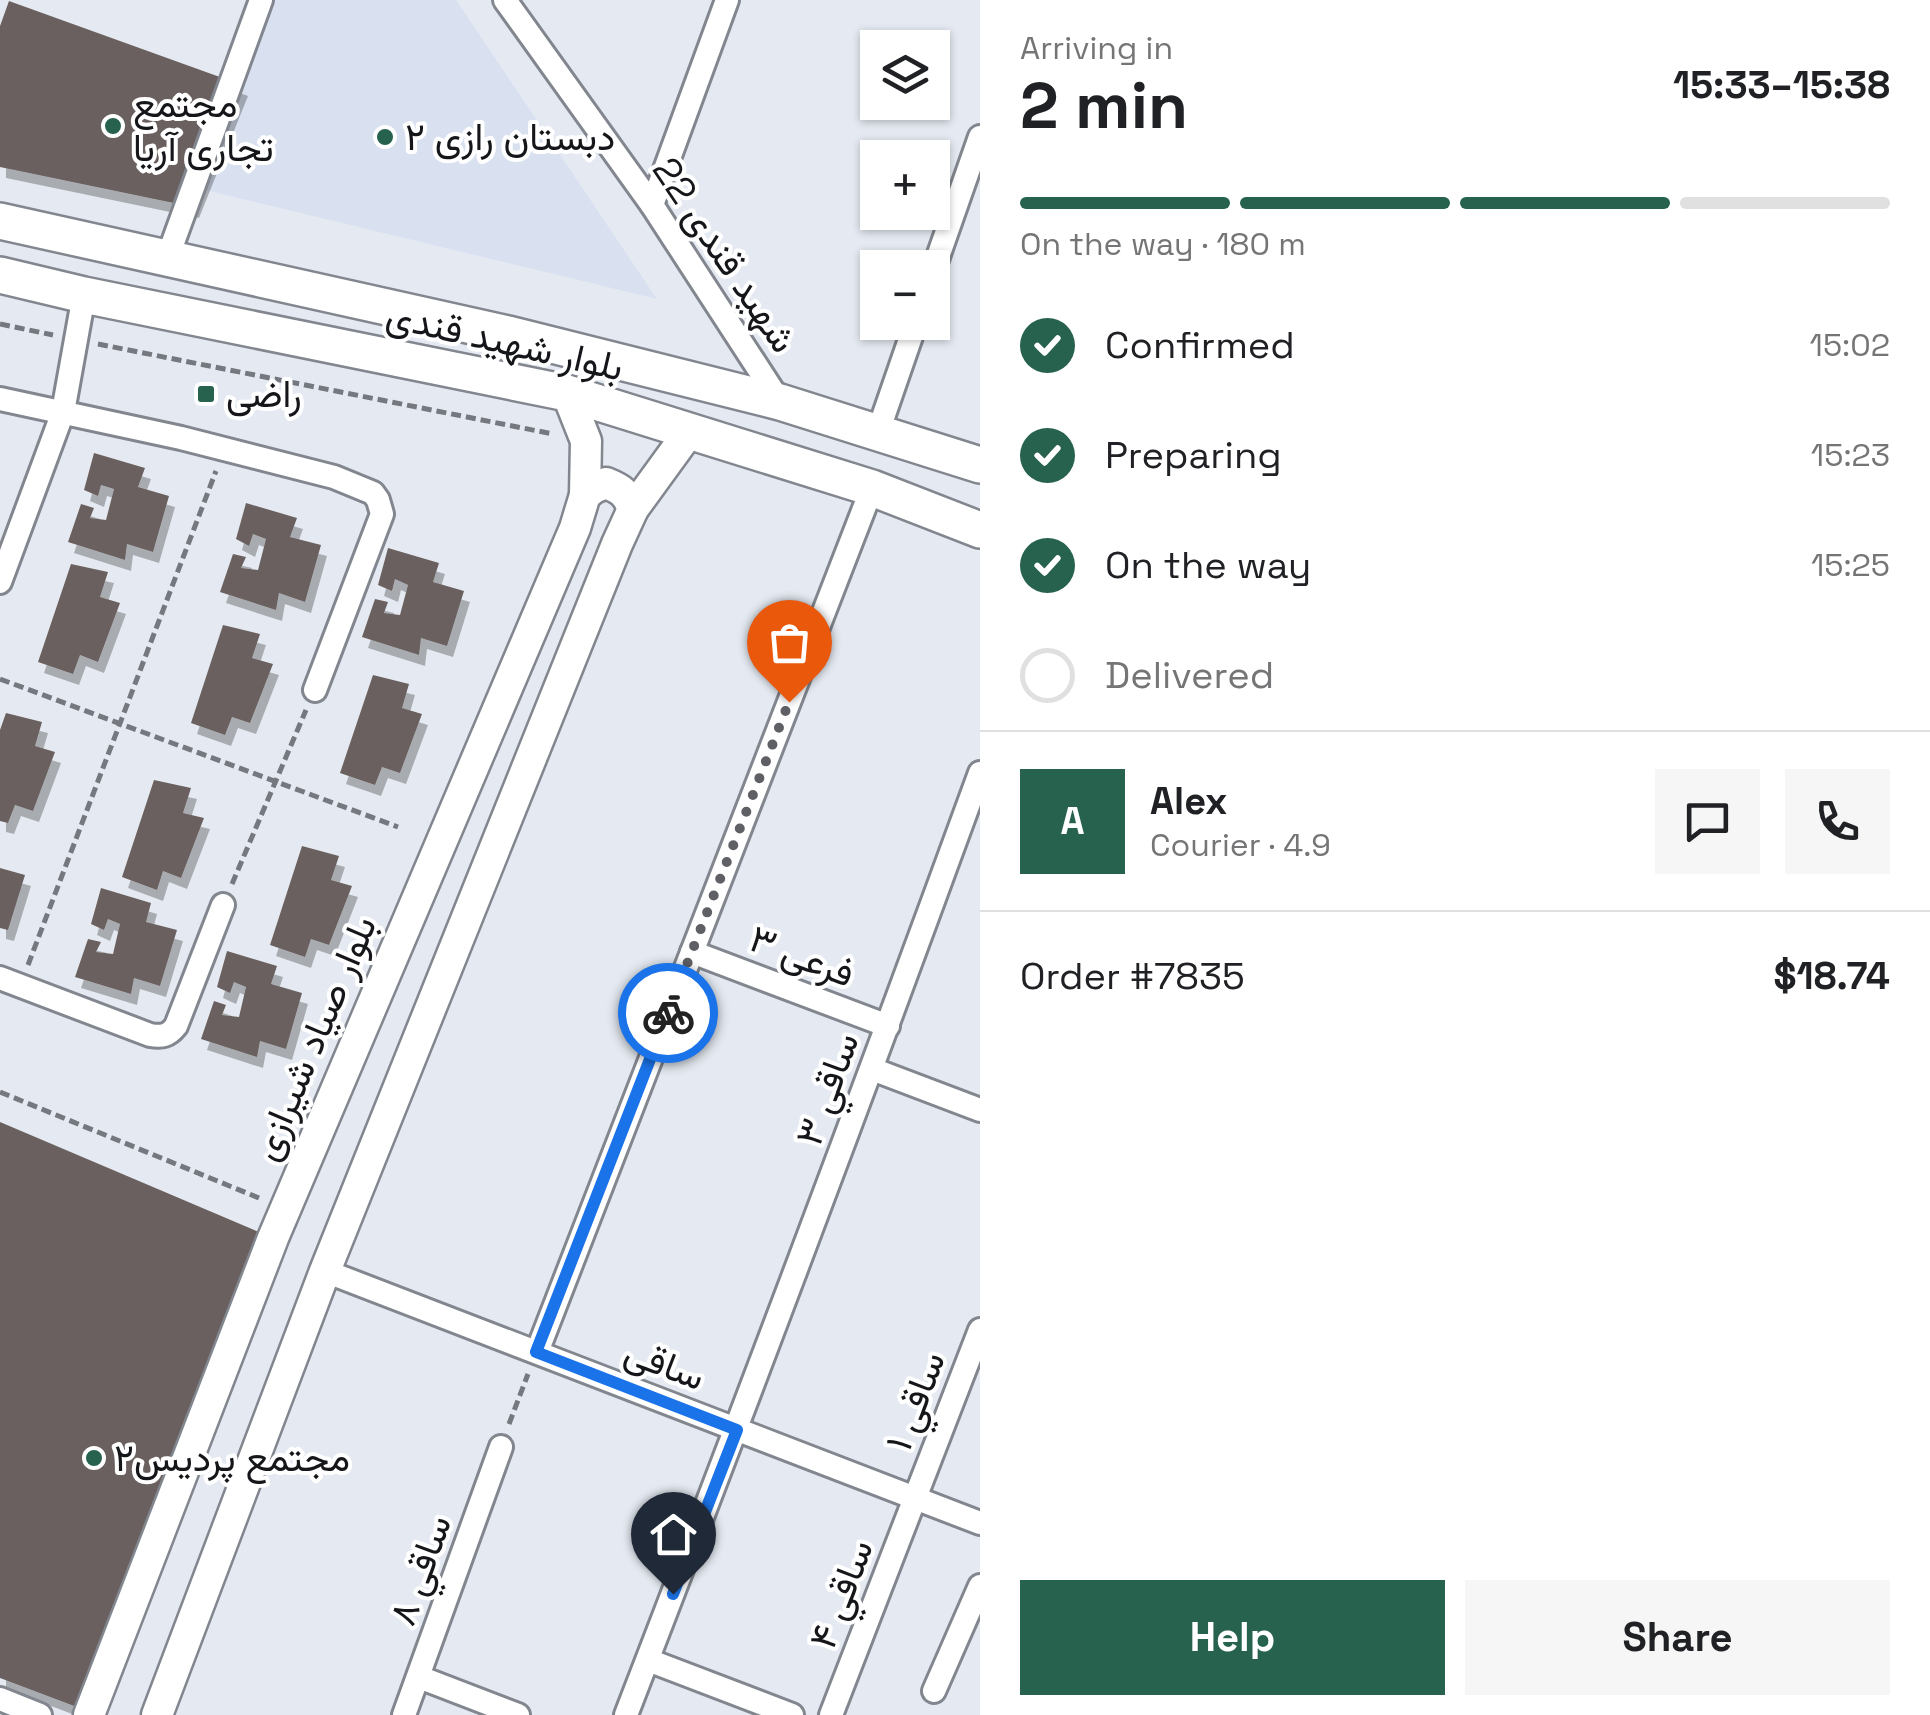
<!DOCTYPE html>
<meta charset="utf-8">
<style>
:root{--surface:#fff;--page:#f6f6f6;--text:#202124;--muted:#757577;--line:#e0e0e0;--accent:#26624d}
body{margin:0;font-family:"Space Grotesk",Vazirmatn,sans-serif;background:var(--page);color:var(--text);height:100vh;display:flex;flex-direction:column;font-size:38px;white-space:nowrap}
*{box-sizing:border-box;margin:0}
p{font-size:32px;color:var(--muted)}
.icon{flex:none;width:55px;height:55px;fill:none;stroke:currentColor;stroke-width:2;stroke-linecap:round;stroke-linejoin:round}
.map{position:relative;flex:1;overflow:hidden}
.side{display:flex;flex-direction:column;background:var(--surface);width:950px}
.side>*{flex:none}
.buttons{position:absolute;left:860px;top:30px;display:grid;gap:20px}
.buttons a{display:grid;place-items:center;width:90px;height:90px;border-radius:0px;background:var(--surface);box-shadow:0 2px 8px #0004;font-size:50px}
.pin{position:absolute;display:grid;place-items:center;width:85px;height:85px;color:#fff;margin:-102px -42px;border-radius:50% 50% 50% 0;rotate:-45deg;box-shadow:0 0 10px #0007}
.pin .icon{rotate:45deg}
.courier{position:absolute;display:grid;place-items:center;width:100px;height:100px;margin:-50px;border:8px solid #1a73e8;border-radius:50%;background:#fff;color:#222;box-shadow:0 2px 12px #0007}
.overview em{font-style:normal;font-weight:700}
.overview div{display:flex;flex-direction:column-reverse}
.overview{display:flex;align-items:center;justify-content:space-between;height:170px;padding:0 40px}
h1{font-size:65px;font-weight:700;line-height:75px}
.bar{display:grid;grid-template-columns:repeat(4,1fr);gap:15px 10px;align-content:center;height:120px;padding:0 40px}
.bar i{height:12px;border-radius:8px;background:var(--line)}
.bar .on{background:var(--accent)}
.bar p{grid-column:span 4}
.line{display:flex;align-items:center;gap:25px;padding:0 40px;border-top:2px solid var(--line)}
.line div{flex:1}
.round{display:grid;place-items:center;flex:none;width:105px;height:105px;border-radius:0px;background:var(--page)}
ol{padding:0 40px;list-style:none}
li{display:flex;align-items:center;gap:30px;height:110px}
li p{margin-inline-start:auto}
li .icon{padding:10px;border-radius:50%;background:var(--accent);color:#fff;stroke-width:4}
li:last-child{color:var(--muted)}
li i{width:55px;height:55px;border:5px solid var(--line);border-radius:50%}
.button{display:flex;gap:20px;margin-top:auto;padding:20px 40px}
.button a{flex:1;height:115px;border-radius:0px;background:var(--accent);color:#fff;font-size:40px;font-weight:700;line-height:115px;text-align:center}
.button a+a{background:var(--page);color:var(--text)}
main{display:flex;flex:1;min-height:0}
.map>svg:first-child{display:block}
.built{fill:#d9e1f1}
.building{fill:#6b615e;filter:url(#shadow)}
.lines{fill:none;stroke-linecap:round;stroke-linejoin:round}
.street-casing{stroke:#82868e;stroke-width:28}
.secondary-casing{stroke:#82868e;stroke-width:35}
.primary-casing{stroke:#82868e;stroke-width:40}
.path{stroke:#75787e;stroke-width:5;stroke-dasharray:10 5;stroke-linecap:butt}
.street{stroke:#fff;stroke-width:22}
.secondary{stroke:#fff;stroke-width:30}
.primary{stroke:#fff;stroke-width:35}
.done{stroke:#5e6065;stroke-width:10;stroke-dasharray:0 18}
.route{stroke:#1a73e8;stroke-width:12}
.poi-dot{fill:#26624d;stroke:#fff;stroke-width:4}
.labels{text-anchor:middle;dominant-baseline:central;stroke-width:8;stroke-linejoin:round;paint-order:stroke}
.poi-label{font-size:38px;fill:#151619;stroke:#fff;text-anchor:start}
.street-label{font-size:38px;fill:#151619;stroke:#fff}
</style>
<main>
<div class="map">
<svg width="980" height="1715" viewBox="0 0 980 1715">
<defs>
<filter id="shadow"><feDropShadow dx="6" dy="11" stdDeviation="0" flood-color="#0004"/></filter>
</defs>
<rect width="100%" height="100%" fill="#e5eaf2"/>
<polygon class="built" points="275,0 456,0 657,299 201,189"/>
<g class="building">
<polygon points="9,1 242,85 193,207 0,167 0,26"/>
<polygon points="94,453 145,468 138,487 169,496 153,552 127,544 125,560 68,542 81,504 94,508 90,518 106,520 114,489 101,485 98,496 84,490"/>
<polygon points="246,503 297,518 290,537 321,545 305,602 279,593 276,610 220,592 233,554 246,557 241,568 258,570 266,539 253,534 249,546 236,539"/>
<polygon points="388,548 439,563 433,582 464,591 447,646 421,638 419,655 362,637 375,599 388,602 384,613 400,615 408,585 395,579 392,591 378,585"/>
<polygon points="71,564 108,572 100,597 120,603 98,662 80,655 73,674 38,662"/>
<polygon points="223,625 260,634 252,658 273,664 250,723 232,717 225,735 191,723"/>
<polygon points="373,675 409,684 402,708 422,714 400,773 382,767 375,785 340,773"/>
<polygon points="6,713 42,722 35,746 55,752 33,811 15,805 8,823 0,821 0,730"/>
<polygon points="154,780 191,788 183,813 204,818 181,878 163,871 157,890 122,877"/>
<polygon points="302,846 339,856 331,880 352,886 329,945 311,939 305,957 270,945"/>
<polygon points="0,868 25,875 8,930 0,928"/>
<polygon points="101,888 151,903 146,922 177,930 160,986 134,978 131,994 75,977 88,939 101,942 96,952 113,954 120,924 108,919 104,930 91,924"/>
<polygon points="227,951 277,966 271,984 302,993 286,1049 260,1041 257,1057 201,1039 214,1001 226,1005 222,1015 239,1017 246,987 234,982 230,993 217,987"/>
<polygon points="0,1122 273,1238 90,1712 0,1678"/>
</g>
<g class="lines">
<g class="street-casing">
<g id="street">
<polyline points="505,0 652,205 780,402"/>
<polyline points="652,205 727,0"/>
<polyline points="167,259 261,0"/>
<polyline points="932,274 980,137"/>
<polyline points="0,399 181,438 334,477 373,493 378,500 382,514 315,690"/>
<polyline points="878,432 916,322"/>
<polyline points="0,582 63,412 84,295"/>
<polyline points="692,952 888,1026"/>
<path d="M0,978L150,1035C162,1037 168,1036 176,1026L223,905"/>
<polyline points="872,1069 980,1110"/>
<polyline points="325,1271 980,1523"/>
<polyline points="537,1352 872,488"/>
<polyline points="648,1660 792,1715"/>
<polyline points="419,1677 518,1715"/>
<polyline points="934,1691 980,1586"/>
<polyline points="0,1699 40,1715"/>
<polyline points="404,1715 501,1447"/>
<path d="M626,1715C747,1402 865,1088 980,773"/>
<polyline points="831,1715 980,1330"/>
</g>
</g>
<g class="secondary-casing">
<g id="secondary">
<path d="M585,495L594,488L606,483C621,489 627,493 633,509"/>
<polyline points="89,1715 273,1238 575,528 585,495 586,441 567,393"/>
<polyline points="157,1715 325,1271 617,544 633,509 689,432"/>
</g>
</g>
<g class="primary-casing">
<g id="primary">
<polyline points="0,221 508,334 780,402 980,465"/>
<polyline points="0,275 84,295 567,393 872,488 980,530"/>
</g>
</g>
<g class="path">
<polyline points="0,324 53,335"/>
<polyline points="98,344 553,434"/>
<polyline points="0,679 398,827"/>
<polyline points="232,884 306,710"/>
<polyline points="28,965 216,471"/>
<polyline points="0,1092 259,1198"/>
<polyline points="509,1424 528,1374"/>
</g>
<use href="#street" class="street"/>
<use href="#secondary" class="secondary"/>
<use href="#primary" class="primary"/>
</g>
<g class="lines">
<polyline class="done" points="668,1013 789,702"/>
<polyline class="route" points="668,1013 536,1352 737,1430 673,1594"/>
</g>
<g class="poi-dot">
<circle cx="113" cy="126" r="10"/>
<circle cx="385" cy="137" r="10"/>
<rect x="196" y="384" width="20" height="20" rx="5"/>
<circle cx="94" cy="1458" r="10"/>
</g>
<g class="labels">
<g class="poi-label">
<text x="133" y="104">مجتمع<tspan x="133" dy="44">تجاری آریا</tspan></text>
<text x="405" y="137">دبستان رازی ۲</text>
<text x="226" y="394">راضی</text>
<text x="114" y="1458">مجتمع پردیس۲</text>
</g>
<g class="street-label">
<text transform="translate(725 255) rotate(56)">شهید قندی 22</text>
<text transform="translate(505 341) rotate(13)">بلوار شهید قندی</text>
<text transform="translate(802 956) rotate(21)">فرعی ۳</text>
<text transform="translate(314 1038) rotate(-67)">بلوار صیاد شیرازی</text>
<text transform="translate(827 1089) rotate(-70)">ساقي ۳</text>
<text transform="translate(665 1364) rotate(21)">ساقی</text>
<text transform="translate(915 1401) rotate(-69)">ساقي ۱</text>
<text transform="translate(420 1570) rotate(-70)">ساقي ۸</text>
<text transform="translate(841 1594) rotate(-69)">ساقي ۴</text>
</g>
</g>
</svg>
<div class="buttons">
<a><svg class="icon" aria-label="layers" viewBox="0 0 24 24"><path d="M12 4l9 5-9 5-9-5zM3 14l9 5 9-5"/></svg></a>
<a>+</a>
<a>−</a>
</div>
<div class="pin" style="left:789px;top:702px;background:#ea580c"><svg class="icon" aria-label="bag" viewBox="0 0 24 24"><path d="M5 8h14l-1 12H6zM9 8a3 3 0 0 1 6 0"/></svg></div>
<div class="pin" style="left:673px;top:1594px;background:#1f2937"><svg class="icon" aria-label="home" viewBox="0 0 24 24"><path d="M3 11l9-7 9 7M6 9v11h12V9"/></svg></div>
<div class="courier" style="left:668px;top:1013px"><svg class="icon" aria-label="bike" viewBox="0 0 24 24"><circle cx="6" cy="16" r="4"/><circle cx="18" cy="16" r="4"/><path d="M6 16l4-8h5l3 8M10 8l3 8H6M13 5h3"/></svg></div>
</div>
<section class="side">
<div class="overview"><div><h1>2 min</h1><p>Arriving in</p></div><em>15:33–15:38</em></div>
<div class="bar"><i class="on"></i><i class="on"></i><i class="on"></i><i></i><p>On the way · 180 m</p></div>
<ol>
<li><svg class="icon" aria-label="check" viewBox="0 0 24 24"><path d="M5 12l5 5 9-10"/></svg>Confirmed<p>15:02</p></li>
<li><svg class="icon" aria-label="check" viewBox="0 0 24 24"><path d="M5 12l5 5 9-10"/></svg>Preparing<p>15:23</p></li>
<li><svg class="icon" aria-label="check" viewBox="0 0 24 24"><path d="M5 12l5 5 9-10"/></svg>On the way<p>15:25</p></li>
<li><i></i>Delivered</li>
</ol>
<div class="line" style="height:180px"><b class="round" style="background:var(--accent);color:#fff">A</b><div><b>Alex</b><p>Courier · 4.9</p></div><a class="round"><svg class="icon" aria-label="chat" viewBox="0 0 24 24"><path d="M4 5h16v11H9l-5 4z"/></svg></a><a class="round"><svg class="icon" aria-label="phone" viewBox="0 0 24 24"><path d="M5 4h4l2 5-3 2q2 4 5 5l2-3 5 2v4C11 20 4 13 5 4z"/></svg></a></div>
<div class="line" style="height:130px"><div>Order #7835</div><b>$18.74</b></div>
<div class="button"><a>Help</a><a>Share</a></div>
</section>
</main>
